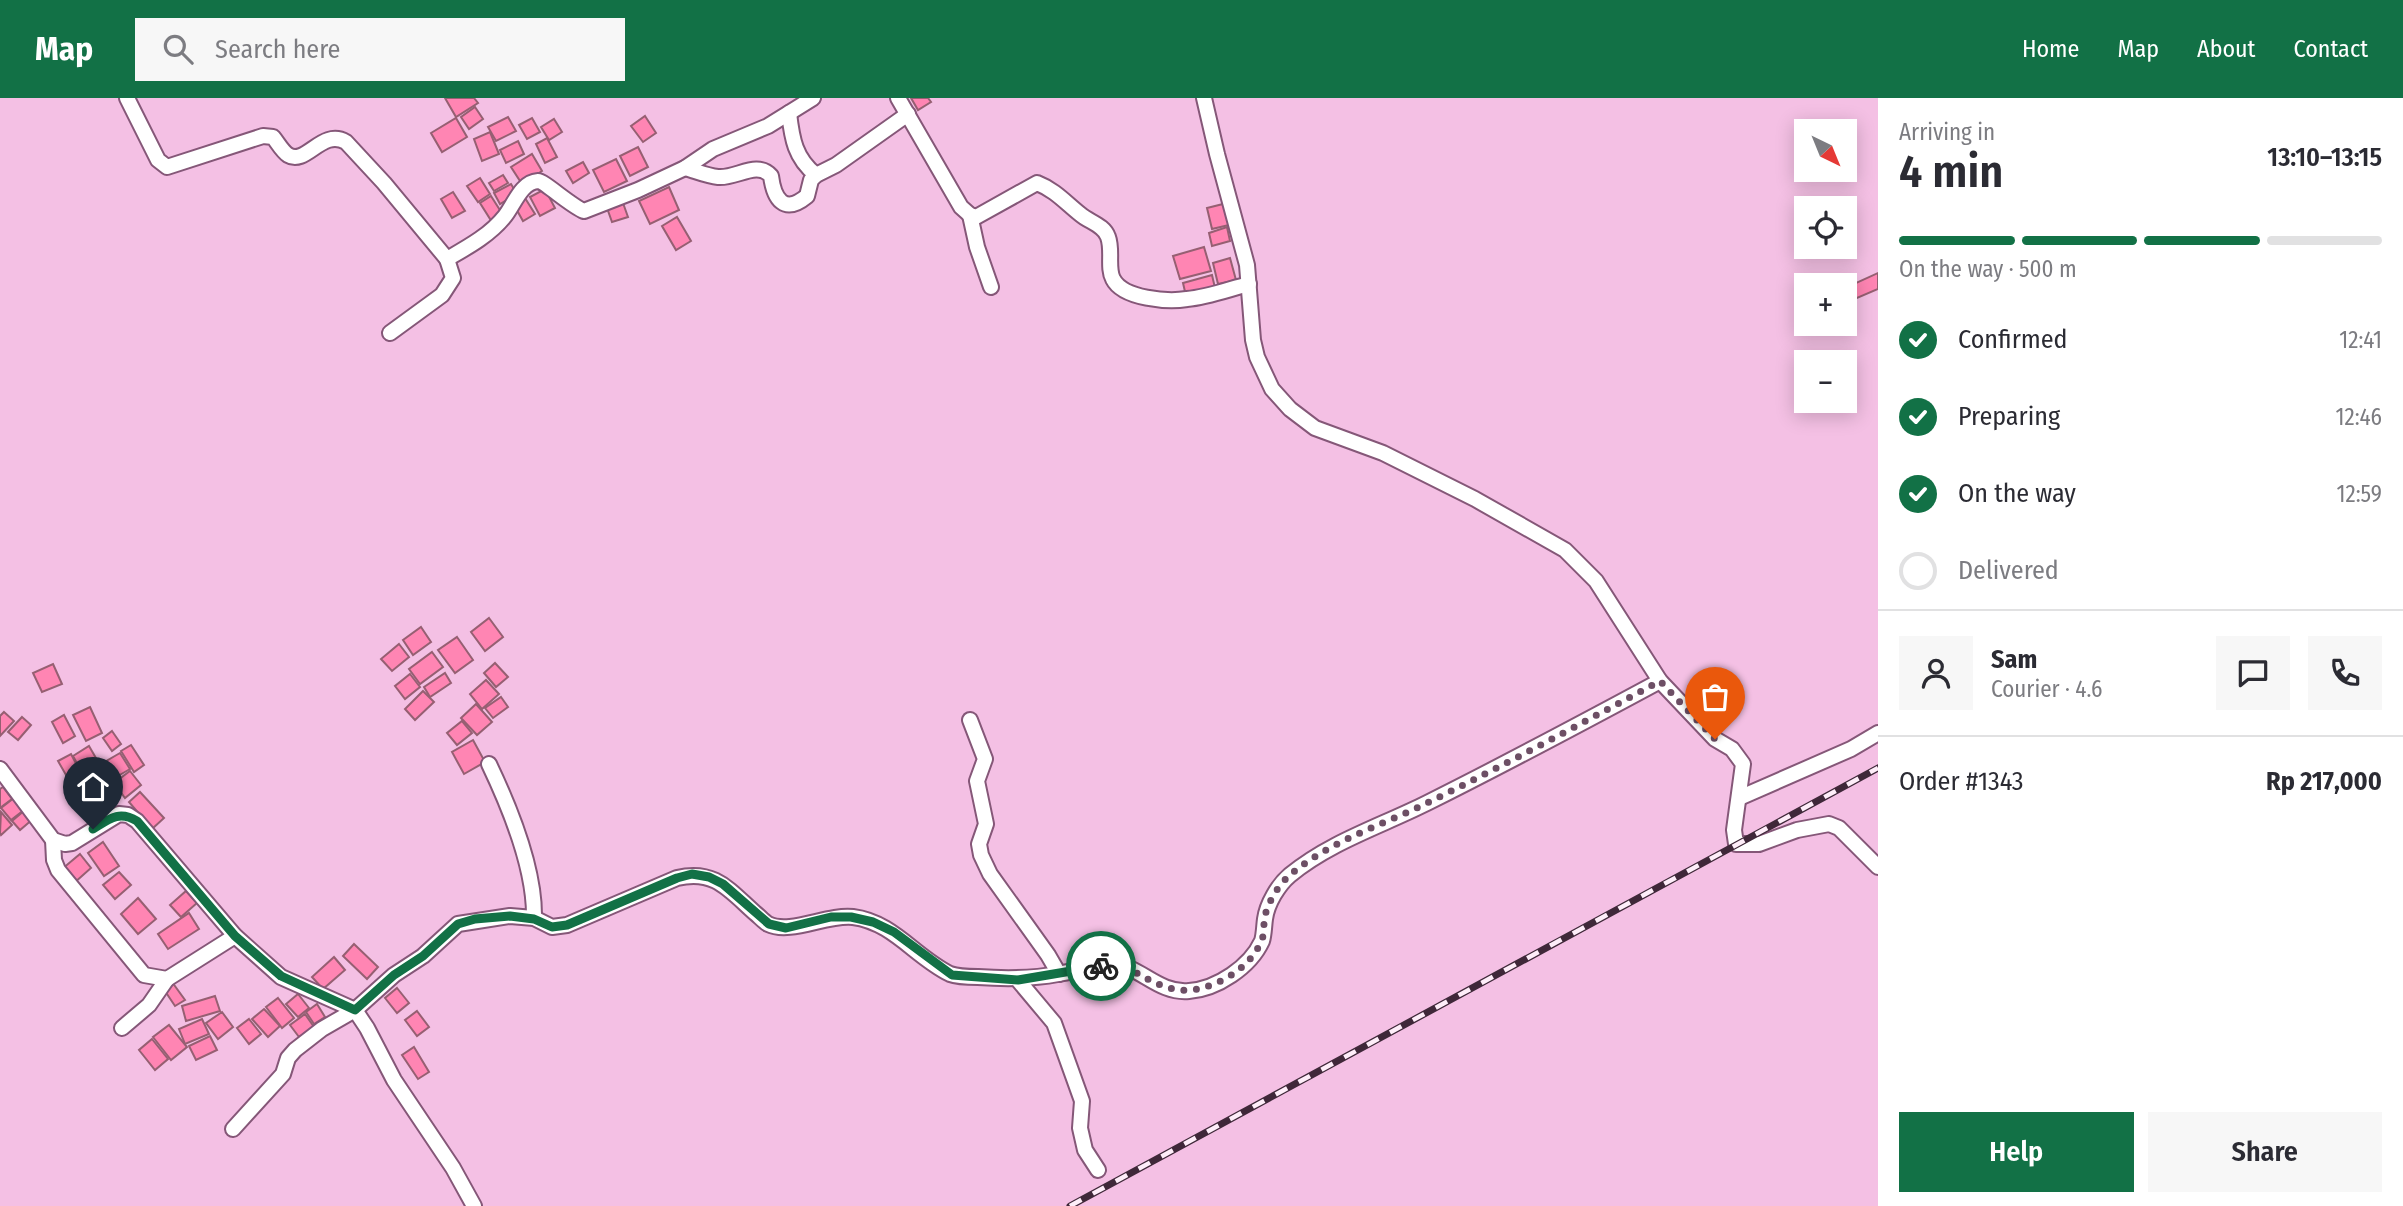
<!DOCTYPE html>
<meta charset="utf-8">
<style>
:root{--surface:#fff;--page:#f7f7f7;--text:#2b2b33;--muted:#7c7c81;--line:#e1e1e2;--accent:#127146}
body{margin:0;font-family:"Fira Sans Condensed",sans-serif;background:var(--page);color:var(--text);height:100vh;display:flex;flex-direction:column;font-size:26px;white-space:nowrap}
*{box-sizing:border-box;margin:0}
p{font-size:23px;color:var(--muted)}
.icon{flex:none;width:38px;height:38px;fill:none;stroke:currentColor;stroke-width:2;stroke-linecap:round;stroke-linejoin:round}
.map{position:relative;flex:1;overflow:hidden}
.panel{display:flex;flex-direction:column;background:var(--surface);width:525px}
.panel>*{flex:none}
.needle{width:46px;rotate:137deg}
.tools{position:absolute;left:1794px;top:21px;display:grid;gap:14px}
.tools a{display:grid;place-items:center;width:63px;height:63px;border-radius:0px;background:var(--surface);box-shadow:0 4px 18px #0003;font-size:35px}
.pin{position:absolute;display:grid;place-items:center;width:60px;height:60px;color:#fff;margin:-72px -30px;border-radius:50% 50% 50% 0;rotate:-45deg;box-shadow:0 0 7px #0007}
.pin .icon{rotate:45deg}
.courier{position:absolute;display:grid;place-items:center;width:70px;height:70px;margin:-35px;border:5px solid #127146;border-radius:50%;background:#fff;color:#222;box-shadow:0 2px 9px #0007}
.summary em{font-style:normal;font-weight:600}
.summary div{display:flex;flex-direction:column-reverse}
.summary{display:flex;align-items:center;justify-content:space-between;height:119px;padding:0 21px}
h1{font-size:46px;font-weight:600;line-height:52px}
.bar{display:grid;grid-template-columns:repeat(4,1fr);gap:10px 7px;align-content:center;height:84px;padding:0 21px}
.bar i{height:9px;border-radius:5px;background:var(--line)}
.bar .selected{background:var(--accent)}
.bar p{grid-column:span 4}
.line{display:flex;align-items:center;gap:18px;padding:0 21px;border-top:2px solid var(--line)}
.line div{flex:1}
.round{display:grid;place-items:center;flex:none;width:74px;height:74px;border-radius:0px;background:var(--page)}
ol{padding:0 21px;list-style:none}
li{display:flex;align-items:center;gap:21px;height:77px}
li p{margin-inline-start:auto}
li .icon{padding:7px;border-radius:50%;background:var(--accent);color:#fff;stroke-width:4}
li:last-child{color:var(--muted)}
li i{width:38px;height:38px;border:4px solid var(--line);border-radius:50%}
.button{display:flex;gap:14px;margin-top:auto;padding:14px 21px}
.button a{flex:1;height:80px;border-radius:0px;background:var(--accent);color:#fff;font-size:28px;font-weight:600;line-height:80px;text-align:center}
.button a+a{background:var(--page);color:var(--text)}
header{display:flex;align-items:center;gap:42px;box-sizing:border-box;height:98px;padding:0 35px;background:var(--accent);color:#fff}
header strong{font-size:33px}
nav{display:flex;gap:38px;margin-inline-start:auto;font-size:24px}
.search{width:490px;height:63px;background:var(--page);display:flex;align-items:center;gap:18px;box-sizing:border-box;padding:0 24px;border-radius:0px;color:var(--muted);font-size:26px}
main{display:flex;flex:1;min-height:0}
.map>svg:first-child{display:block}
.building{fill:#ff85b3;stroke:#965f72;stroke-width:2}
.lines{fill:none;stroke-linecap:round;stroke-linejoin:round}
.street-casing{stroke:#855778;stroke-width:18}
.street{stroke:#fff;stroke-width:14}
.rail-casing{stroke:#3f2839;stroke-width:7}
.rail{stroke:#feeef9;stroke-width:4.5;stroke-dasharray:13;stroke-linecap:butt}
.done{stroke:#6d4f65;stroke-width:7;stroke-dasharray:0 12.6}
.route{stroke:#127146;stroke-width:9}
</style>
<header>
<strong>Map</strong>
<div class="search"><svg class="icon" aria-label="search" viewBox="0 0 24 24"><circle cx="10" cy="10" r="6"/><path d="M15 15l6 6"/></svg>Search here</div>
<nav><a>Home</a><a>Map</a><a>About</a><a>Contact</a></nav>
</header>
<main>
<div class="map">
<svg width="1878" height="1108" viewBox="0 0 1878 1108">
<rect width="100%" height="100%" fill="#f4c0e4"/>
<g class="building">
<polygon points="445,0 474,0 478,5 456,19"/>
<polygon points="911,0 928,0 931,4 918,12"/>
<polygon points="475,9 483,21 469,31 461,19"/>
<polygon points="645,18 656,35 643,44 631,28"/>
<polygon points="508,19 516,33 496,43 488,29"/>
<polygon points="456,20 467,39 442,54 431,35"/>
<polygon points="532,20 540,34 527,41 519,27"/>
<polygon points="554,21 562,34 549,42 541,29"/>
<polygon points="490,34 499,56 482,63 474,41"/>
<polygon points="547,40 557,59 545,65 536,46"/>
<polygon points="518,43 524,56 506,65 500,52"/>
<polygon points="638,49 648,69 630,78 620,58"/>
<polygon points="532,56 542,73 522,86 511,69"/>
<polygon points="616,61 627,83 604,94 593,72"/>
<polygon points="583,64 589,75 573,85 566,73"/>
<polygon points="503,77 508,85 494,93 489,85"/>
<polygon points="480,80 490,96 478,104 467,88"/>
<polygon points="511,86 517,96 500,106 494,95"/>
<polygon points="669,89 679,112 650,126 639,103"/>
<polygon points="545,91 555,110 540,118 530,99"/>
<polygon points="453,94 465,113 452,120 441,101"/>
<polygon points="491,98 503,117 492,124 480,105"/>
<polygon points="525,100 535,116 523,123 514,107"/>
<polygon points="623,105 628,119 612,124 607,110"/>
<polygon points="1223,106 1229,127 1212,131 1207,110"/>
<polygon points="677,119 691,143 676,152 662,128"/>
<polygon points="1227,129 1230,143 1212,148 1209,135"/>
<polygon points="1204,149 1211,173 1180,181 1173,158"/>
<polygon points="1230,160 1236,182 1218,186 1213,165"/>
<polygon points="1878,175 1878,191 1850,203 1845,190"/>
<polygon points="1212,177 1215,190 1186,198 1183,185"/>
<polygon points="489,520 503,539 485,553 471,534"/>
<polygon points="421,529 431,544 413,557 403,542"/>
<polygon points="457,539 473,562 455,575 438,552"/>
<polygon points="399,546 409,559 392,573 381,561"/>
<polygon points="432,554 443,569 420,586 409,571"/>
<polygon points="495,565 508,579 496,589 484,575"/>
<polygon points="53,566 62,586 42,594 33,575"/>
<polygon points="445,575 451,585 430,599 424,589"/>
<polygon points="410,576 420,589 405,601 395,588"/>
<polygon points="486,582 499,596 482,611 470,596"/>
<polygon points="423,593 434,604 415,622 405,611"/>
<polygon points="501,599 508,609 493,620 485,610"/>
<polygon points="476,606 492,624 477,637 461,620"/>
<polygon points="90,609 102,635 86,643 73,617"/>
<polygon points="4,614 14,623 0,638 0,618"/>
<polygon points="64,617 75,638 63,645 52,624"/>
<polygon points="22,619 31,627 18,642 8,634"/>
<polygon points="462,623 472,635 457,647 447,635"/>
<polygon points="112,633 121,646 112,653 103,640"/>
<polygon points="473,642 485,664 464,676 452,654"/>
<polygon points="131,647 144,667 134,674 121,653"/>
<polygon points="89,648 100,667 83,676 73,658"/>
<polygon points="120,655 130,671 111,682 101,666"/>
<polygon points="71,656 82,677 70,684 58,663"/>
<polygon points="130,673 141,687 125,700 114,685"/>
<polygon points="3,689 12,701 0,710 0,691"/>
<polygon points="140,694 164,720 152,731 129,704"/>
<polygon points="14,700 24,712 11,722 1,710"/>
<polygon points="25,712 33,721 20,732 12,723"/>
<polygon points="1,714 12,727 1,737 0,735"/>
<polygon points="103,744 119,768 104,778 88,755"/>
<polygon points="80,756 91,770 74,785 62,771"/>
<polygon points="119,774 131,787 115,801 103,787"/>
<polygon points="186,793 197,805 181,819 170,807"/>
<polygon points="138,800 156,821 138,836 121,816"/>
<polygon points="189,815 199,831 168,851 158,836"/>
<polygon points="354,846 378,869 367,881 343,858"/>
<polygon points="334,859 345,872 323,891 312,879"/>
<polygon points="172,884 185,902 175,908 163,890"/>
<polygon points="397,890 409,905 397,915 385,900"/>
<polygon points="298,896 309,910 298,919 286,906"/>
<polygon points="215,898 220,913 186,923 182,908"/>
<polygon points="278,900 294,920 282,930 266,909"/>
<polygon points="317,906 325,919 314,926 306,914"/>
<polygon points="264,911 280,928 268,939 252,921"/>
<polygon points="417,913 429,929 417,938 405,922"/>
<polygon points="222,914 233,929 218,941 206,925"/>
<polygon points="305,916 314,929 299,939 290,927"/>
<polygon points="202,921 209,936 185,946 179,931"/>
<polygon points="249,921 261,936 249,946 237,930"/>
<polygon points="169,927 187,949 171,962 153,939"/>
<polygon points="210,938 217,952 196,962 189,948"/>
<polygon points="152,941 168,961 155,972 139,952"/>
<polygon points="414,949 429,974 418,981 402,957"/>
</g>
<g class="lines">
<g class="street-casing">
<g id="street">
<path d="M127,0L158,62L167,69L263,38L273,39C278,45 282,53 288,57C306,68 322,30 346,44L384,85L447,161C468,149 490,137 505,118C514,107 521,84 538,83C544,83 571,108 584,113L638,92L685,70L713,51L768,28L813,0"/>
<path d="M898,0L961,109L970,117L976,119L1037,85C1055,92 1065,104 1080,116C1089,124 1104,127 1108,139C1113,152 1107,170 1113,181C1123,201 1168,204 1187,201C1208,199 1229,191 1249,186"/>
<polyline points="1204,0 1217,56 1247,167 1253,242 1257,259 1272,291 1290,311 1315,330 1383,355 1475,401 1565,452 1596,483 1660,583 1715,641 1732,651 1743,666 1734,732 1736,746 1759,746 1797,732 1829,726 1839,730 1878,769"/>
<path d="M789,15C792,41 795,60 816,77"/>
<path d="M685,70C696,73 707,78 718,79C736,81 757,62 771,78C774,101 784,117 807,98L811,82L816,77L836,67L908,16"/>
<polyline points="970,117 977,149 991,189"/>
<polyline points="390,235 442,197 453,180 447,161"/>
<polyline points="970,622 985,661 977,683 986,726 979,746 981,757 990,776 1048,857 1059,876"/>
<path d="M489,666C510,710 535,771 534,820"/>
<polyline points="0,671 53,742 65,746 72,745 119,716 128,717 137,723 235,838 281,879 355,912 367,930 394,982 453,1070 474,1108"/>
<polyline points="1739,700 1851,651 1878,635"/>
<polyline points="53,742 54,762 58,772 144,877 167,881 235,838"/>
<polyline points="1018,882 1054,925 1082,1003 1080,1030 1085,1052 1098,1072"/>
<polyline points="122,930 149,907 167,881"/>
<path d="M233,1031L283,976L288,960L295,952L322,931L355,912L394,877L423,858L458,826L510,818L534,820L552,829L567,827L677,780C715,771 729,792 755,815C759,818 764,824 768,826C790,837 827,816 853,819C893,824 915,859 950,876C958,879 970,879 978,879C1006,881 1031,881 1058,876C1077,873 1096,866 1115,867C1139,867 1158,896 1189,893C1217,891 1250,869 1262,843C1264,837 1264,828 1265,821C1267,806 1278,787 1290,777C1330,744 1381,728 1427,705C1505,666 1582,625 1660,583"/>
</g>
</g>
<use href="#street" class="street"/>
<g class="rail-casing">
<polyline id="rail" points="1070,1108 1878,670"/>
</g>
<use href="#rail" class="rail"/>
</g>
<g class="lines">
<path class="done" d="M1101,868C1105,868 1112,866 1116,867C1124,867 1134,873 1140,877C1161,889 1182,897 1205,889C1229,882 1251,866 1261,844C1265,836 1263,826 1265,818C1268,804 1279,786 1290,777C1328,744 1380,728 1425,706C1505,667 1582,625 1660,583L1715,641"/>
<path class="route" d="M93,731C109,721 119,712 137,723L235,838L281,878L355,912L394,877L423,858L458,826L475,821L510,818L534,821L552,829L567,827L677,780L692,776L709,779L723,786L769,826L786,830L831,819H851L873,824L894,834L952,877L1018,882L1101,868"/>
</g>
</svg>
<div class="tools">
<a><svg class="needle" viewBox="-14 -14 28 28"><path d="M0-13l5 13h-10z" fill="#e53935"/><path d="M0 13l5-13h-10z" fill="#7c7c81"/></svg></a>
<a><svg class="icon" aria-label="locate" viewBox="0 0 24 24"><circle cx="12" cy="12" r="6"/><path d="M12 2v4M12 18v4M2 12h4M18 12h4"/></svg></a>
<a>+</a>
<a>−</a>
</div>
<div class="pin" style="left:1715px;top:641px;background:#ea580c"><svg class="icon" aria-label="bag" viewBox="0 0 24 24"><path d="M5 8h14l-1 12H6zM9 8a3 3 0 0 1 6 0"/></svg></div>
<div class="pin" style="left:93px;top:731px;background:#1f2937"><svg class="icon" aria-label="home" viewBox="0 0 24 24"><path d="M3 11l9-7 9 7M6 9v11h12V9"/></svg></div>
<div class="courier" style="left:1101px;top:868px"><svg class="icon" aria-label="bike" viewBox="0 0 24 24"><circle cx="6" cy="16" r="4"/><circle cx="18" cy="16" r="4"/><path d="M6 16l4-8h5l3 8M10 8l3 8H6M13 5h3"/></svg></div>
</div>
<section class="panel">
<div class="summary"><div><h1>4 min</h1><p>Arriving in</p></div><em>13:10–13:15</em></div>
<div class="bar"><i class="selected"></i><i class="selected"></i><i class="selected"></i><i></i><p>On the way · 500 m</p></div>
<ol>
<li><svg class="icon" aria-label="check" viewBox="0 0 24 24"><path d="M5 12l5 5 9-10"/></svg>Confirmed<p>12:41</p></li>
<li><svg class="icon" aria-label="check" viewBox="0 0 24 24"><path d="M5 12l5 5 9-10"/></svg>Preparing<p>12:46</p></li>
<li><svg class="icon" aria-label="check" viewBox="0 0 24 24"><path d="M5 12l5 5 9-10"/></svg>On the way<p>12:59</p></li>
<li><i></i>Delivered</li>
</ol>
<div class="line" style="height:126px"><a class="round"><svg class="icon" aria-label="person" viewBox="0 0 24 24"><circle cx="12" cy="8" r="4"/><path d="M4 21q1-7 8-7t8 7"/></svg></a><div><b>Sam</b><p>Courier · 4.6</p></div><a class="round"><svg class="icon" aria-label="chat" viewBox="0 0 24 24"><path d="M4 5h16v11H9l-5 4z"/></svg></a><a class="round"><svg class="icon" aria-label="phone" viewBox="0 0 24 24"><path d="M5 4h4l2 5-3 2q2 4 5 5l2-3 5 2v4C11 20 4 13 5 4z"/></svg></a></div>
<div class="line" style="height:91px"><div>Order #1343</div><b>Rp 217,000</b></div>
<div class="button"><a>Help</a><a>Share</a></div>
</section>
</main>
